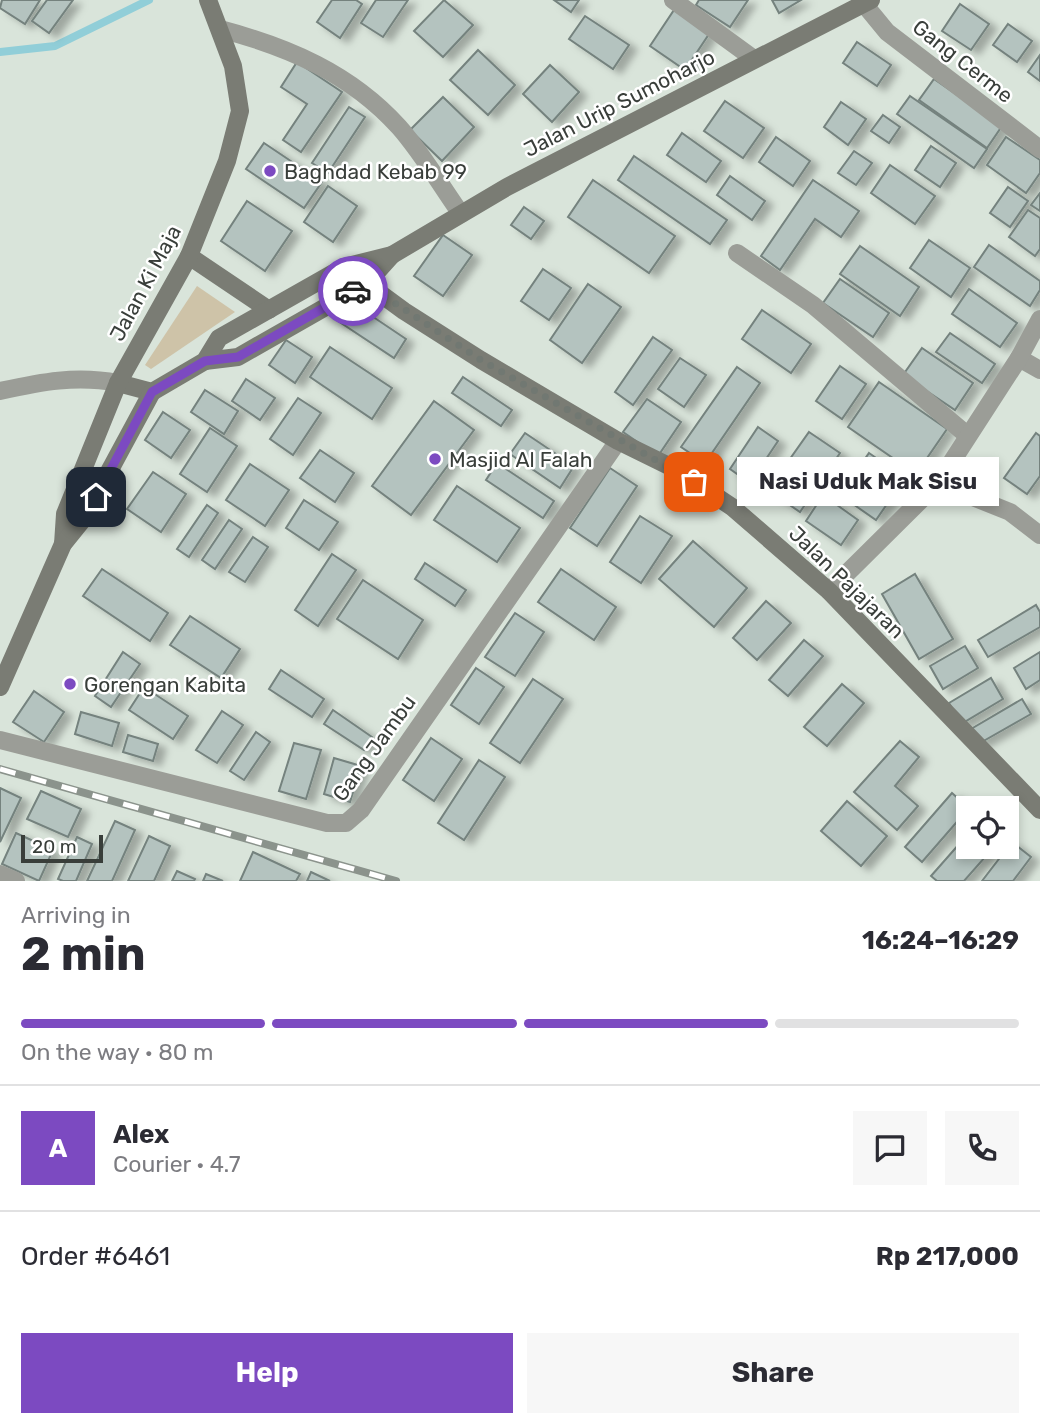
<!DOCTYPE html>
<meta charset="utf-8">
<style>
:root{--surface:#fff;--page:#f7f7f7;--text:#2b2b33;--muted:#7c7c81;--line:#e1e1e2;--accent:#7c4ac1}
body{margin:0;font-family:Rubik,sans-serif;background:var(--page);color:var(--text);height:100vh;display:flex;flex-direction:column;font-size:26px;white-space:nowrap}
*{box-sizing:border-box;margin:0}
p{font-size:23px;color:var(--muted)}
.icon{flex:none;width:38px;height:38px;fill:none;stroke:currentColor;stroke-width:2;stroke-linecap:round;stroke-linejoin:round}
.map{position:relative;height:881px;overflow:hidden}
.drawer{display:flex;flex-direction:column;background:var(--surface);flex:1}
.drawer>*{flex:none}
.fabs{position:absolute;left:956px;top:796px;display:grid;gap:14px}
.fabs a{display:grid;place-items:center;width:63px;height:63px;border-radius:0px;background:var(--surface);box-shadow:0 4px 10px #0003;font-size:35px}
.scale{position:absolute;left:21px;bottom:18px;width:82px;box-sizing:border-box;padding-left:7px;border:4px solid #393e3a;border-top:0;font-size:19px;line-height:24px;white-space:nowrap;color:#393e3a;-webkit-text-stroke:5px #fff;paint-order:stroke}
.pin{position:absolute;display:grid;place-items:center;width:60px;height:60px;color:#fff;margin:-30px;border-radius:14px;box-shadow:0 4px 10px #0006}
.courier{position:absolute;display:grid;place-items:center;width:70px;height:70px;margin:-35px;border:5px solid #7c4ac1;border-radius:50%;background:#fff;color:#222;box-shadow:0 2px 9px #0007}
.bubble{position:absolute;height:49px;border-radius:0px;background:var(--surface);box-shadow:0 4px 10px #0003;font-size:23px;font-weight:700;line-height:49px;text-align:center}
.overview em{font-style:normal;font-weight:700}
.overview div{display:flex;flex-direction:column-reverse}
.overview{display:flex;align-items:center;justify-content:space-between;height:119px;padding:0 21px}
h1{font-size:46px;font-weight:700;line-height:52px}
.bar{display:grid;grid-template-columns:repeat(4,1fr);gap:10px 7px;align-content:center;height:84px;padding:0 21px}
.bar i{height:9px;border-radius:5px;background:var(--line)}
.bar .current{background:var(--accent)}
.bar p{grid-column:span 4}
.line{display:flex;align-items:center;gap:18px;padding:0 21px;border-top:2px solid var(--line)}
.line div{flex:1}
.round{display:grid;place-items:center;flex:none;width:74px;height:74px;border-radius:0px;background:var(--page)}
.action{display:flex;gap:14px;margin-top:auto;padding:14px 21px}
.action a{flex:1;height:80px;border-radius:0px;background:var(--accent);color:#fff;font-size:28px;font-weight:700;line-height:80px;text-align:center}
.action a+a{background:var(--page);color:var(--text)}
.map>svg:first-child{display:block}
.green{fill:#cec3a8}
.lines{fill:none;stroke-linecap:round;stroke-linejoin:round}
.stream{stroke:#91ced8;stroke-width:8}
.building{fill:#b4c3bf;stroke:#74827e;stroke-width:2;filter:url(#shadow)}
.minor{stroke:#9b9d97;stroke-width:18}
.secondary{stroke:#7a7c74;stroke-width:18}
.rail-casing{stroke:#8b938c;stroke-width:8}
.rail{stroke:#fff;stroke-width:5;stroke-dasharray:16;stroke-linecap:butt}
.done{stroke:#717872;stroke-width:7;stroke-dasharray:0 12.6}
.route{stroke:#7c4ac1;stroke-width:9}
.poi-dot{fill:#7c4ac1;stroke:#fff;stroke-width:2.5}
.labels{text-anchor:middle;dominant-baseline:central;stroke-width:5;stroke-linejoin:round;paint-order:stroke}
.street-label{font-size:21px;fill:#393e3a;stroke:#fff}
.poi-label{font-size:21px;fill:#393e3a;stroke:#fff;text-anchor:start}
</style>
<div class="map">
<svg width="1040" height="881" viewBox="0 0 1040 881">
<defs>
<filter id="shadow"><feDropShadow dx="8" dy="4.5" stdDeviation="3.5" flood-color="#0004"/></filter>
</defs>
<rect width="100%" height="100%" fill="#d9e4da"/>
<polygon class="green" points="197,286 235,312 151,369 145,365"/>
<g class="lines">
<polyline class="stream" points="0,52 55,46 149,0"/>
</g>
<g class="building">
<polygon points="2,0 40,0 25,24 0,8"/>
<polygon points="47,0 73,0 49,33 32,21"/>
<polygon points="332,0 356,0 362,4 340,38 317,22"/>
<polygon points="376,0 408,0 383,37 361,23"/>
<polygon points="444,0 473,25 443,57 414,31"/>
<polygon points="554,0 579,0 571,12"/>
<polygon points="699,0 748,0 730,27 696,5"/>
<polygon points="772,0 801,0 779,13"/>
<polygon points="960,4 989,24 971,50 942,31"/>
<polygon points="674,10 709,34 685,70 650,46"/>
<polygon points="585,16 629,45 613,69 569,39"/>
<polygon points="1008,24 1032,41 1017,62 993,45"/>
<polygon points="857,42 891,65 877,86 843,63"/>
<polygon points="478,50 515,85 488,115 450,80"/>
<polygon points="1040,55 1040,81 1028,72"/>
<polygon points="297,62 342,92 301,152 283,140 307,104 281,87"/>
<polygon points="550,65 579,92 552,122 523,94"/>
<polygon points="934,79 1002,126 987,148 919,100"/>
<polygon points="910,96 987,149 974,168 897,114"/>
<polygon points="443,97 474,127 442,161 410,130"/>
<polygon points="725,101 764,128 743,158 704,131"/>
<polygon points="841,102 866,119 848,145 824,127"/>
<polygon points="349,107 365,117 328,173 312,163"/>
<polygon points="883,115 900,127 889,143 871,131"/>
<polygon points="682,133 721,161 706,182 667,155"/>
<polygon points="776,137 810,161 793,186 759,162"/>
<polygon points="1006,137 1040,160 1040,173 1026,193 987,165"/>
<polygon points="264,143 322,182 304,208 246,169"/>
<polygon points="931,146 956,163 940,187 915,170"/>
<polygon points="854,151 872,163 856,185 838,173"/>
<polygon points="634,156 727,220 710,244 618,180"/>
<polygon points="890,165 935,196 915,224 871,193"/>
<polygon points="730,176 765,201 752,220 717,195"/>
<polygon points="593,180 675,236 649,273 568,217"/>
<polygon points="813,180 859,211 841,237 815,219 780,270 761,256"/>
<polygon points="328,186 357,206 333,242 304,222"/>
<polygon points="1008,187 1028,201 1010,227 990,213"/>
<polygon points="1040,193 1040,211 1031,205"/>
<polygon points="247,201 292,231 265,271 221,241"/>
<polygon points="524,207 544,221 531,239 511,225"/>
<polygon points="1028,210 1040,218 1040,249 1035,256 1009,237"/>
<polygon points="443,235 472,255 443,296 414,276"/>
<polygon points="929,240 970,268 951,297 910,268"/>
<polygon points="989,245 1040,281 1040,290 1030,306 974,267"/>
<polygon points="860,246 919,287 900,316 840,274"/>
<polygon points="543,269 571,288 549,320 521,301"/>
<polygon points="840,279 889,313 873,337 823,303"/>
<polygon points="588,284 621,307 582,363 550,340"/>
<polygon points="969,289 1017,323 1000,347 952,314"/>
<polygon points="348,300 406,339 394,358 335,319"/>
<polygon points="762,310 811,344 791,373 742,339"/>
<polygon points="950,333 995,364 982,383 936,352"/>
<polygon points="653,337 672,350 633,405 615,392"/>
<polygon points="286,340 312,357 295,383 269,365"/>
<polygon points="330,347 392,388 372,419 310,377"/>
<polygon points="922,348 973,383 955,410 903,375"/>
<polygon points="680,358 706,375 684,407 658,389"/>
<polygon points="840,366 866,384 842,419 816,401"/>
<polygon points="737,367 760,383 705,463 681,447"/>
<polygon points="463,377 512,410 501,426 452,393"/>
<polygon points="246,379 275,398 260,420 232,401"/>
<polygon points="879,382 947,429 916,474 848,427"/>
<polygon points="205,390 238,411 224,434 191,412"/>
<polygon points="298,398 321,413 293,455 270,439"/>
<polygon points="647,399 681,422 658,456 623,432"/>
<polygon points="434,401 474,430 411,515 372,486"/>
<polygon points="163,412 190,430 171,458 145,440"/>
<polygon points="758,427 778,441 750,483 730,469"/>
<polygon points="210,428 237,446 207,492 180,474"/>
<polygon points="809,432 840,453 800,512 768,490"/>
<polygon points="525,433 574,466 560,488 510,454"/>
<polygon points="1036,433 1040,436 1040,476 1027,494 1004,478"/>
<polygon points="320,450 354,473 335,502 300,478"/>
<polygon points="869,453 905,478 876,520 840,495"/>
<polygon points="497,463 554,501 543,518 486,480"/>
<polygon points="250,464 289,490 265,526 226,500"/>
<polygon points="610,468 637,486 597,546 570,528"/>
<polygon points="153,472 186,494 161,532 127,509"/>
<polygon points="457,486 520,528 497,562 434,520"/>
<polygon points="823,495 858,520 841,545 806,521"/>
<polygon points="304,500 338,522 319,550 286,528"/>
<polygon points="207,505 218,513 189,557 177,549"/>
<polygon points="640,516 672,536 641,583 610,562"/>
<polygon points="229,520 242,529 215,569 202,560"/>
<polygon points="253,537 268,547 245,582 229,572"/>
<polygon points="693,541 747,588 714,627 659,579"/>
<polygon points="332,554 356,570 318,626 295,610"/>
<polygon points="425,563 466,590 455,606 415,579"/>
<polygon points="102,569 168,613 150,641 83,596"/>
<polygon points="561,569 616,607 594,640 538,602"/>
<polygon points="915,574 953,639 919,659 882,594"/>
<polygon points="363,580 423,620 398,659 337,619"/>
<polygon points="766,601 791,623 757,660 733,638"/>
<polygon points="1036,605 1040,612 1040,627 988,657 978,640"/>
<polygon points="515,613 544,632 515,676 485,657"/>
<polygon points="190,616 240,649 221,678 170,645"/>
<polygon points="804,640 823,656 788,696 769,680"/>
<polygon points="965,646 978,668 943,689 930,666"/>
<polygon points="123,652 140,664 111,707 95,696"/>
<polygon points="1040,652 1040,680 1026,689 1014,668"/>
<polygon points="476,668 504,687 479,724 451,705"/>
<polygon points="281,670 324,699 312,717 269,689"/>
<polygon points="991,678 1003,699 961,724 949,703"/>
<polygon points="533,679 563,699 520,763 490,743"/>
<polygon points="842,684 864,703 827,746 804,727"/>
<polygon points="144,687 188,716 173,739 129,710"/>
<polygon points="34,691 64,712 44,742 13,722"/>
<polygon points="1022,699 1031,714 980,743 971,729"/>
<polygon points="333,710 372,737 364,750 324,724"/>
<polygon points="222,711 243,725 217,763 196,750"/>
<polygon points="81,712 119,723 112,746 75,734"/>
<polygon points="256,732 270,742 244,780 230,771"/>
<polygon points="128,735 158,744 153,761 123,752"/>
<polygon points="431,738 462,759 434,801 403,780"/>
<polygon points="900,741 919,757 895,786 918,806 897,830 854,792"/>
<polygon points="294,743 321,750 306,799 279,791"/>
<polygon points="334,758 361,766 350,802 324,794"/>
<polygon points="479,760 505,777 464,840 438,823"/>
<polygon points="0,788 21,798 0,842"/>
<polygon points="41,791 81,809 68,837 27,819"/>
<polygon points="952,793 969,808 922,862 905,847"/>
<polygon points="847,801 887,836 861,866 821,831"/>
<polygon points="115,821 135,830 112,881 87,881"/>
<polygon points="16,833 53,850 39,881 2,864"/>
<polygon points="968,834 968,847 994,847 964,881 937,881 931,876"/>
<polygon points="149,836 170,846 154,881 128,881"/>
<polygon points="77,837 92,844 76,881 63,881 58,879"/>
<polygon points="1012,842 1031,857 1013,881 982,881"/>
<polygon points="253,852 300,874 296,881 240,881"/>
<polygon points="177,871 195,879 194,881 172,881"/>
<polygon points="311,872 330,881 307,881"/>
<polygon points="206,874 223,881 203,881"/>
</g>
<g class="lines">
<g class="minor">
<polyline points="673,0 754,59"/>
<polyline points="864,4 887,32 1040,149"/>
<path d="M220,29C288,47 350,73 399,127C422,153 441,186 461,214"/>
<polyline points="737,253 813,305 967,435"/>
<polyline points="1019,358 1040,370"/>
<path d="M0,391C41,382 76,375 118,383"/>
<polyline points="938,483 1010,512 1040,535"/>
<polyline points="829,591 938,483 1019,358 1040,319"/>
<polyline points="0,740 327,823 346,823 361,810 618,441"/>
<polyline points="0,874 16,881"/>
</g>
<g class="secondary">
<polyline points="189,256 269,310"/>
<polyline points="344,267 404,311 481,360 618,441 675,469 732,507 829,591 1040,810"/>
<polyline points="205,361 238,357 366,284 392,255"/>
<polyline points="118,383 152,392 205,361 219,338 344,267 392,255 507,187 871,0"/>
<polyline points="63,544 65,514 118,383 189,256 227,161 240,111 233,66 208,0"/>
<polyline points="0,687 63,544 84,518 152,392"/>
</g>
<g class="rail-casing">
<polyline id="rail" points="0,769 396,881"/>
</g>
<use href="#rail" class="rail"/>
</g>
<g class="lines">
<polyline class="done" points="353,291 366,284 481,360 694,482"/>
<polyline class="route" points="96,497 152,392 205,361 238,357 353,291"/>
</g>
<g class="poi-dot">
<circle cx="270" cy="171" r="7"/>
<circle cx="435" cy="459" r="7"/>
<circle cx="70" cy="684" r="7"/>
</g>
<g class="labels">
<g class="street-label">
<text transform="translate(963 61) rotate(38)">Gang Cerme</text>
<text transform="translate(619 103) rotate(-27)">Jalan Urip Sumoharjo</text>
<text transform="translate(145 283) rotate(-62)">Jalan Ki Maja</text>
<text transform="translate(847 582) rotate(44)">Jalan Pajajaran</text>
<text transform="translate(374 748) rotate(-54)">Gang Jambu</text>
</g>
<g class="poi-label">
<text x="284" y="171">Baghdad Kebab 99</text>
<text x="449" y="459">Masjid Al Falah</text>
<text x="84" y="684">Gorengan Kabita</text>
</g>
</g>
</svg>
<div class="fabs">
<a><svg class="icon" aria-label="locate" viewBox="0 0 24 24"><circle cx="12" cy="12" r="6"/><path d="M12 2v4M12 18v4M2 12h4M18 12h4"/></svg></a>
</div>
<div class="scale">20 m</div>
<div class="pin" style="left:694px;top:482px;background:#ea580c"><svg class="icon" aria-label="bag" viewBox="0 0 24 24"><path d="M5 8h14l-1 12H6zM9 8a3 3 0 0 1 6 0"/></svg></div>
<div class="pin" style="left:96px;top:497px;background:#1f2937"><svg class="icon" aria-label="home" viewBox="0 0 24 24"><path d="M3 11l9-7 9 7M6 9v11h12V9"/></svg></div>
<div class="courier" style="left:353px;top:291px"><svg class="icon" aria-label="car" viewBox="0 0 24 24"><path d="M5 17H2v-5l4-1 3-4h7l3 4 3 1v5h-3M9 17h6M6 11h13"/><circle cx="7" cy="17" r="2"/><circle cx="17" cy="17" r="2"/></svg></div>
<div class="bubble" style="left:737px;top:457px;width:262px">Nasi Uduk Mak Sisu</div>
</div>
<section class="drawer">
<div class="overview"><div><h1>2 min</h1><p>Arriving in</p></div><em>16:24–16:29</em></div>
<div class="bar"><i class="current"></i><i class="current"></i><i class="current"></i><i></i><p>On the way · 80 m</p></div>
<div class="line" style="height:126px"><b class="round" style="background:var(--accent);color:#fff">A</b><div><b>Alex</b><p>Courier · 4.7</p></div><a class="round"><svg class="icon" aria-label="chat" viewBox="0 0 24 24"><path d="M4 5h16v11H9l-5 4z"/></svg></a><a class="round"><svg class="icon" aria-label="phone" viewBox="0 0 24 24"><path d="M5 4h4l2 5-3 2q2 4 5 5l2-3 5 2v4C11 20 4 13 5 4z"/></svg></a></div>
<div class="line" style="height:91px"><div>Order #6461</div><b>Rp 217,000</b></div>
<div class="action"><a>Help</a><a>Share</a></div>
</section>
